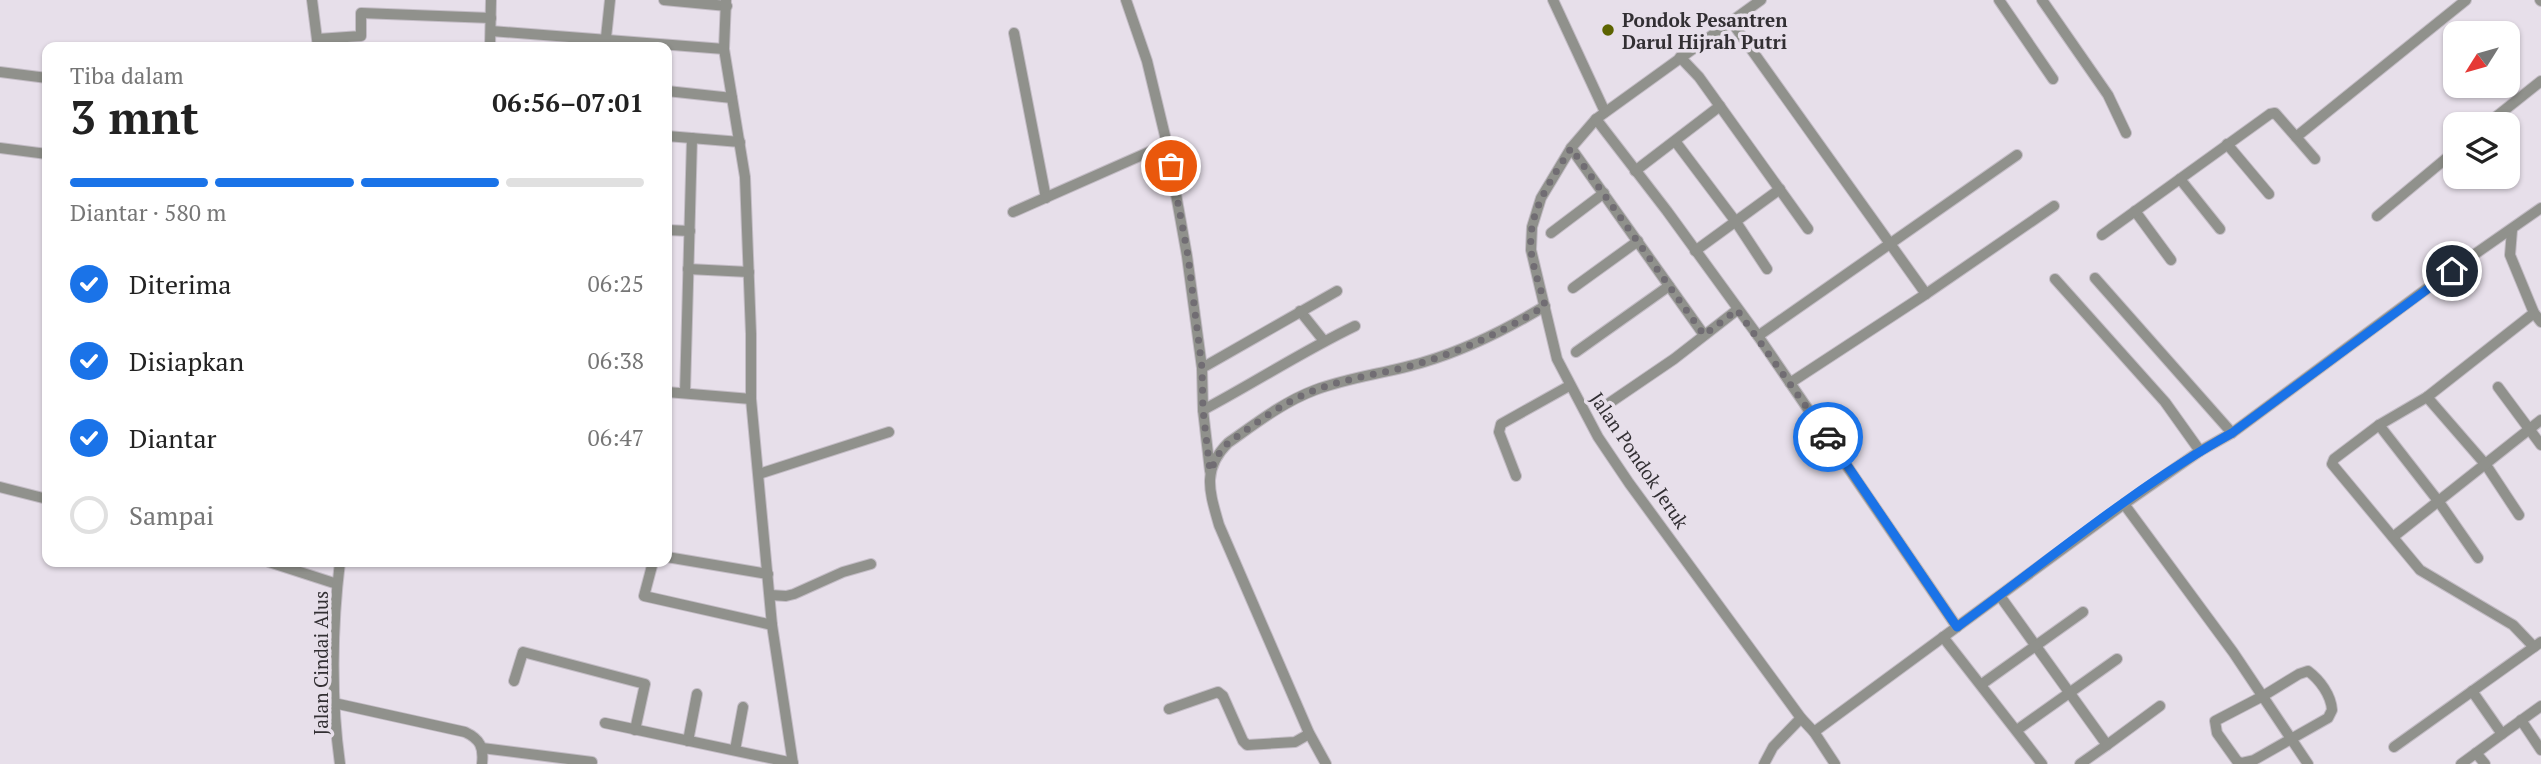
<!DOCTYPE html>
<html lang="id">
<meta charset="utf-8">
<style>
:root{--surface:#fff;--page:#f6f6f6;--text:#222;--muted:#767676;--line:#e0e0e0;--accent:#1a73e8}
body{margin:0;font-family:"PT Serif",serif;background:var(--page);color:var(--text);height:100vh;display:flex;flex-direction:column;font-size:26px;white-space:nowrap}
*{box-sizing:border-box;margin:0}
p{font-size:23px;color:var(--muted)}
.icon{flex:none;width:38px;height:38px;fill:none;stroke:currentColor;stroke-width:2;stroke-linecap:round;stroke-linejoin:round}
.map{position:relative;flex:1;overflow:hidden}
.details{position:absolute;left:42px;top:42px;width:630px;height:525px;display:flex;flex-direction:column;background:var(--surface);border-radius:14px;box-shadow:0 2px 5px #0004}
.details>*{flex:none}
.needle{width:46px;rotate:233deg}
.fabs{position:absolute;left:2443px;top:21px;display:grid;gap:14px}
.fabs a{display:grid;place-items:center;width:77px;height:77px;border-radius:14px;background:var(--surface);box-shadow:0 2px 5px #0004;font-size:35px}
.pin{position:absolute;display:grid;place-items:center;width:60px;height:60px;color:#fff;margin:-30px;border:4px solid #fff;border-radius:50%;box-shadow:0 2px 7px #0007}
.courier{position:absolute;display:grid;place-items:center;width:70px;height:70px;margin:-35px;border:5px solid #1a73e8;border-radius:50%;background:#fff;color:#222;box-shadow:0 2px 9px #0007}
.overview em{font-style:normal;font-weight:700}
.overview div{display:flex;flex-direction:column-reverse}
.overview{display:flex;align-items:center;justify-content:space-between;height:119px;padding:0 28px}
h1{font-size:46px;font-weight:700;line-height:52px}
.bar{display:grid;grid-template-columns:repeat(4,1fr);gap:10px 7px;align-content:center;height:84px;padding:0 28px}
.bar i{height:9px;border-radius:5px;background:var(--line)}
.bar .active{background:var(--accent)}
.bar p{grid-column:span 4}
ol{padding:0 28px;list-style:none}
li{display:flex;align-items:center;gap:21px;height:77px}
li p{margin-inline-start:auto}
li .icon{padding:7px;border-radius:50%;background:var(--accent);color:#fff;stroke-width:4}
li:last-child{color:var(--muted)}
li i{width:38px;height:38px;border:4px solid var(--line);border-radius:50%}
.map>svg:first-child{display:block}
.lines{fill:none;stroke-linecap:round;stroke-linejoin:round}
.minor-casing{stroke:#c3bcc5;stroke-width:12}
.minor{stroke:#90918c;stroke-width:10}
.done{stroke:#716d73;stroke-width:7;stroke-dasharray:0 12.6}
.route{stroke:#1a73e8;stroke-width:9}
.poi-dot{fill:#5c6300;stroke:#e7dfea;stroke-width:2.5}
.labels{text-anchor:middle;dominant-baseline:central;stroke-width:7;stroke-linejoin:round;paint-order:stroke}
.poi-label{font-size:19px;font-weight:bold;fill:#322f33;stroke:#e7dfea;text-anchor:start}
.street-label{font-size:19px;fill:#322f33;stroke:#e7dfea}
</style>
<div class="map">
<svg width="2541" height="764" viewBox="0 0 2541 764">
<rect width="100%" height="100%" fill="#e7dfea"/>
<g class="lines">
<g class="minor-casing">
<g id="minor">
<polyline points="312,0 318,47"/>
<polyline points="664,0 727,6"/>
<polyline points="726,0 724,49 745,177 751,334 751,399 772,625 793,764"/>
<polyline points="1126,0 1147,61 1167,144 1187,256 1202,368 1203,410 1210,471"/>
<polyline points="1553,0 1605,112"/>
<polyline points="1761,0 1596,119 1571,148 1541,198 1532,227 1531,250 1557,359 1598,437 1629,483 1801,718 1814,732 1835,764"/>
<polyline points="1999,0 2053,79"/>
<polyline points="2042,0 2108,95 2126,133"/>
<polyline points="2540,0 2541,1"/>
<polyline points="1731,21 1926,294"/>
<polyline points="491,31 724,49"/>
<polyline points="1014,33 1046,198"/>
<polyline points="318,39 361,36 361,13 491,18"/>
<polyline points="490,47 491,0"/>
<polyline points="605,47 610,0"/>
<polyline points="1680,57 1699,77 1808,229"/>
<polyline points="0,72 47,78"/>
<polyline points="667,91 732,98"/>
<polyline points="1596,119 1667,211 1758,336 1957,627"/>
<polyline points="2487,124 2541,81"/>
<polyline points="667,136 740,142"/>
<polyline points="1675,141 1736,222 1767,269"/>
<polyline points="2227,144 2269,194"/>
<polyline points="0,148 47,154"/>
<polyline points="1571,148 1704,335"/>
<polyline points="2315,159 2296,137 2466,0"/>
<polyline points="1635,171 1720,106"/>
<polyline points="2180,179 2220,229"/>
<polyline points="2135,211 2171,260"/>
<polyline points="1013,212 1167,144"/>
<polyline points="2377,216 2455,151"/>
<polyline points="667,230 690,231"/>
<polyline points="2512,230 2510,255 2534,313 2541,322"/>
<polyline points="1551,233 1604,193"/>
<polyline points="2102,235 2270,114 2275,113 2296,137"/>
<polyline points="1695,251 1780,189"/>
<polyline points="688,269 749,272"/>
<polyline points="2095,278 2232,433"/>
<polyline points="2055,279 2165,402 2200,451"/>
<polyline points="1573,288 1638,241"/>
<polyline points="1300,311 1324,341"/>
<polyline points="1758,336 2017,155"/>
<polyline points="1576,352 1669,286"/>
<polyline points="1202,368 1337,291"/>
<polyline points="1790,383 1926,294 2054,206"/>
<polyline points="2498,387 2541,445"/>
<polyline points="667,392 751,399"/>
<polyline points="685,393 692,138"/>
<polyline points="2427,397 2486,465 2519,515"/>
<polyline points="1602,408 1674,359 1737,310"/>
<path d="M1203,410C1254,383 1303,351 1355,326"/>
<polyline points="2379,425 2439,502 2478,558"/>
<polyline points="759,474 889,432"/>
<polyline points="1516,476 1499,432 1501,424 1569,386"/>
<polyline points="0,487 47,499"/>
<polyline points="2124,504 2233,652 2308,764"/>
<polyline points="2393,537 2541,420"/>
<polyline points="667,557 768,574"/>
<polyline points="269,562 337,584"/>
<path d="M340,562C332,626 331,700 340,764"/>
<polyline points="653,562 644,596 772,625"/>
<polyline points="770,595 786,596 794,594 843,572 871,564"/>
<polyline points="2000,596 2107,745 2080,764"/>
<polyline points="1943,637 2042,764"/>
<polyline points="2534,647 2513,625 2420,570 2332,464 2334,459 2379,425 2427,397 2534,313"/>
<path d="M2308,671C2320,680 2331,695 2332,710L2328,718L2254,760L2241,763L2237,761L2217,733L2215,721L2263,696L2299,674Z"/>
<polyline points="514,681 523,652 645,684 635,730"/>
<polyline points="1982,684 2083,612"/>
<polyline points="2472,691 2502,734 2541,706"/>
<path d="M334,703L465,732C480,739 484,747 482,764"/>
<polyline points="1169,709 1218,692 1223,696 1243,741 1247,745 1295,742 1309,734"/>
<polyline points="2521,720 2541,750"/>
<polyline points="605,723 793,763"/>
<polyline points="2017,730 2117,659"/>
<polyline points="1814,732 2124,504 2200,451 2232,433 2452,270 2541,208"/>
<polyline points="688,741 697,694"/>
<polyline points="2107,745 2160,706"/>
<polyline points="2394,747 2541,642"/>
<polyline points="482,748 592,762"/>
<polyline points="735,750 743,707"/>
<polyline points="2476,753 2485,764"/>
<path d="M1326,764L1309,733L1219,525C1210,493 1201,470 1228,443C1255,424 1283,402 1315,390C1350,377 1388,373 1424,362C1468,349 1507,329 1545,306"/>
<polyline points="1764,764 1773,747 1801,718"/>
<polyline points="2461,764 2502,734"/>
</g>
</g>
<use href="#minor" class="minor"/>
</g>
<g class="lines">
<path class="done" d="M1171,166L1188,256L1202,368L1203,410L1210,471L1221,450L1228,443C1255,424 1283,402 1315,390C1350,377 1388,373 1424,362C1467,349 1507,329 1545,306C1541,288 1532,267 1531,248C1528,211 1552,179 1571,148L1704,335L1737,310L1828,437"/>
<path class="route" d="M1828,437L1957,627C2047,561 2135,487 2232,433L2452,271"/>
</g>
<circle class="poi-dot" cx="1608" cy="30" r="7"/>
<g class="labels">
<g class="poi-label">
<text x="1622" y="19">Pondok Pesantren<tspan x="1622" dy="22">Darul Hijrah Putri</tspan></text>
</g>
<g class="street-label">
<text transform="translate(1640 460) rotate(56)">Jalan Pondok Jeruk</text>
<text transform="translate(320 663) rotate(-90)">Jalan Cindai Alus</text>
</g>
</g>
</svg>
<div class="fabs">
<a><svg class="needle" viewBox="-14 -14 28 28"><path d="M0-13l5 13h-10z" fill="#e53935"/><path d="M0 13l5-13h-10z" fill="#767676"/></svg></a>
<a><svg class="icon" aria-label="layers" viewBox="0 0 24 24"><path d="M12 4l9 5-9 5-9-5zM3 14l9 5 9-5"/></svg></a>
</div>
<div class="pin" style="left:1171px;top:166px;background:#ea580c"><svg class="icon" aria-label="bag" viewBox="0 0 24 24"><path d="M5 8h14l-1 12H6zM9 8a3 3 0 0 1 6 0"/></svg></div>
<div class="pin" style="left:2452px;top:271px;background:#1f2937"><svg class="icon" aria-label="home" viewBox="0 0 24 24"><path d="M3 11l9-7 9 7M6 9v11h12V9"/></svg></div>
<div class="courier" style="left:1828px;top:437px"><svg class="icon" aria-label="car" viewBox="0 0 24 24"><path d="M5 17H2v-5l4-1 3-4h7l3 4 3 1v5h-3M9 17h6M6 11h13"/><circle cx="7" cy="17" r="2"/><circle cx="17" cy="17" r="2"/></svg></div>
<section class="details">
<div class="overview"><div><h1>3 mnt</h1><p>Tiba dalam</p></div><em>06:56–07:01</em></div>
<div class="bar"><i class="active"></i><i class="active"></i><i class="active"></i><i></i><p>Diantar · 580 m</p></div>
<ol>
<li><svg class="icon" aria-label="check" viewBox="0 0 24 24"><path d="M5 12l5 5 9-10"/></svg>Diterima<p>06:25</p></li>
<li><svg class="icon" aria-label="check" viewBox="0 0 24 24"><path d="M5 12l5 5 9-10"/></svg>Disiapkan<p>06:38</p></li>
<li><svg class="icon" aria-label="check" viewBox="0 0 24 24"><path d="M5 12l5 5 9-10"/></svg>Diantar<p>06:47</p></li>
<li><i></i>Sampai</li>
</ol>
</section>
</div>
